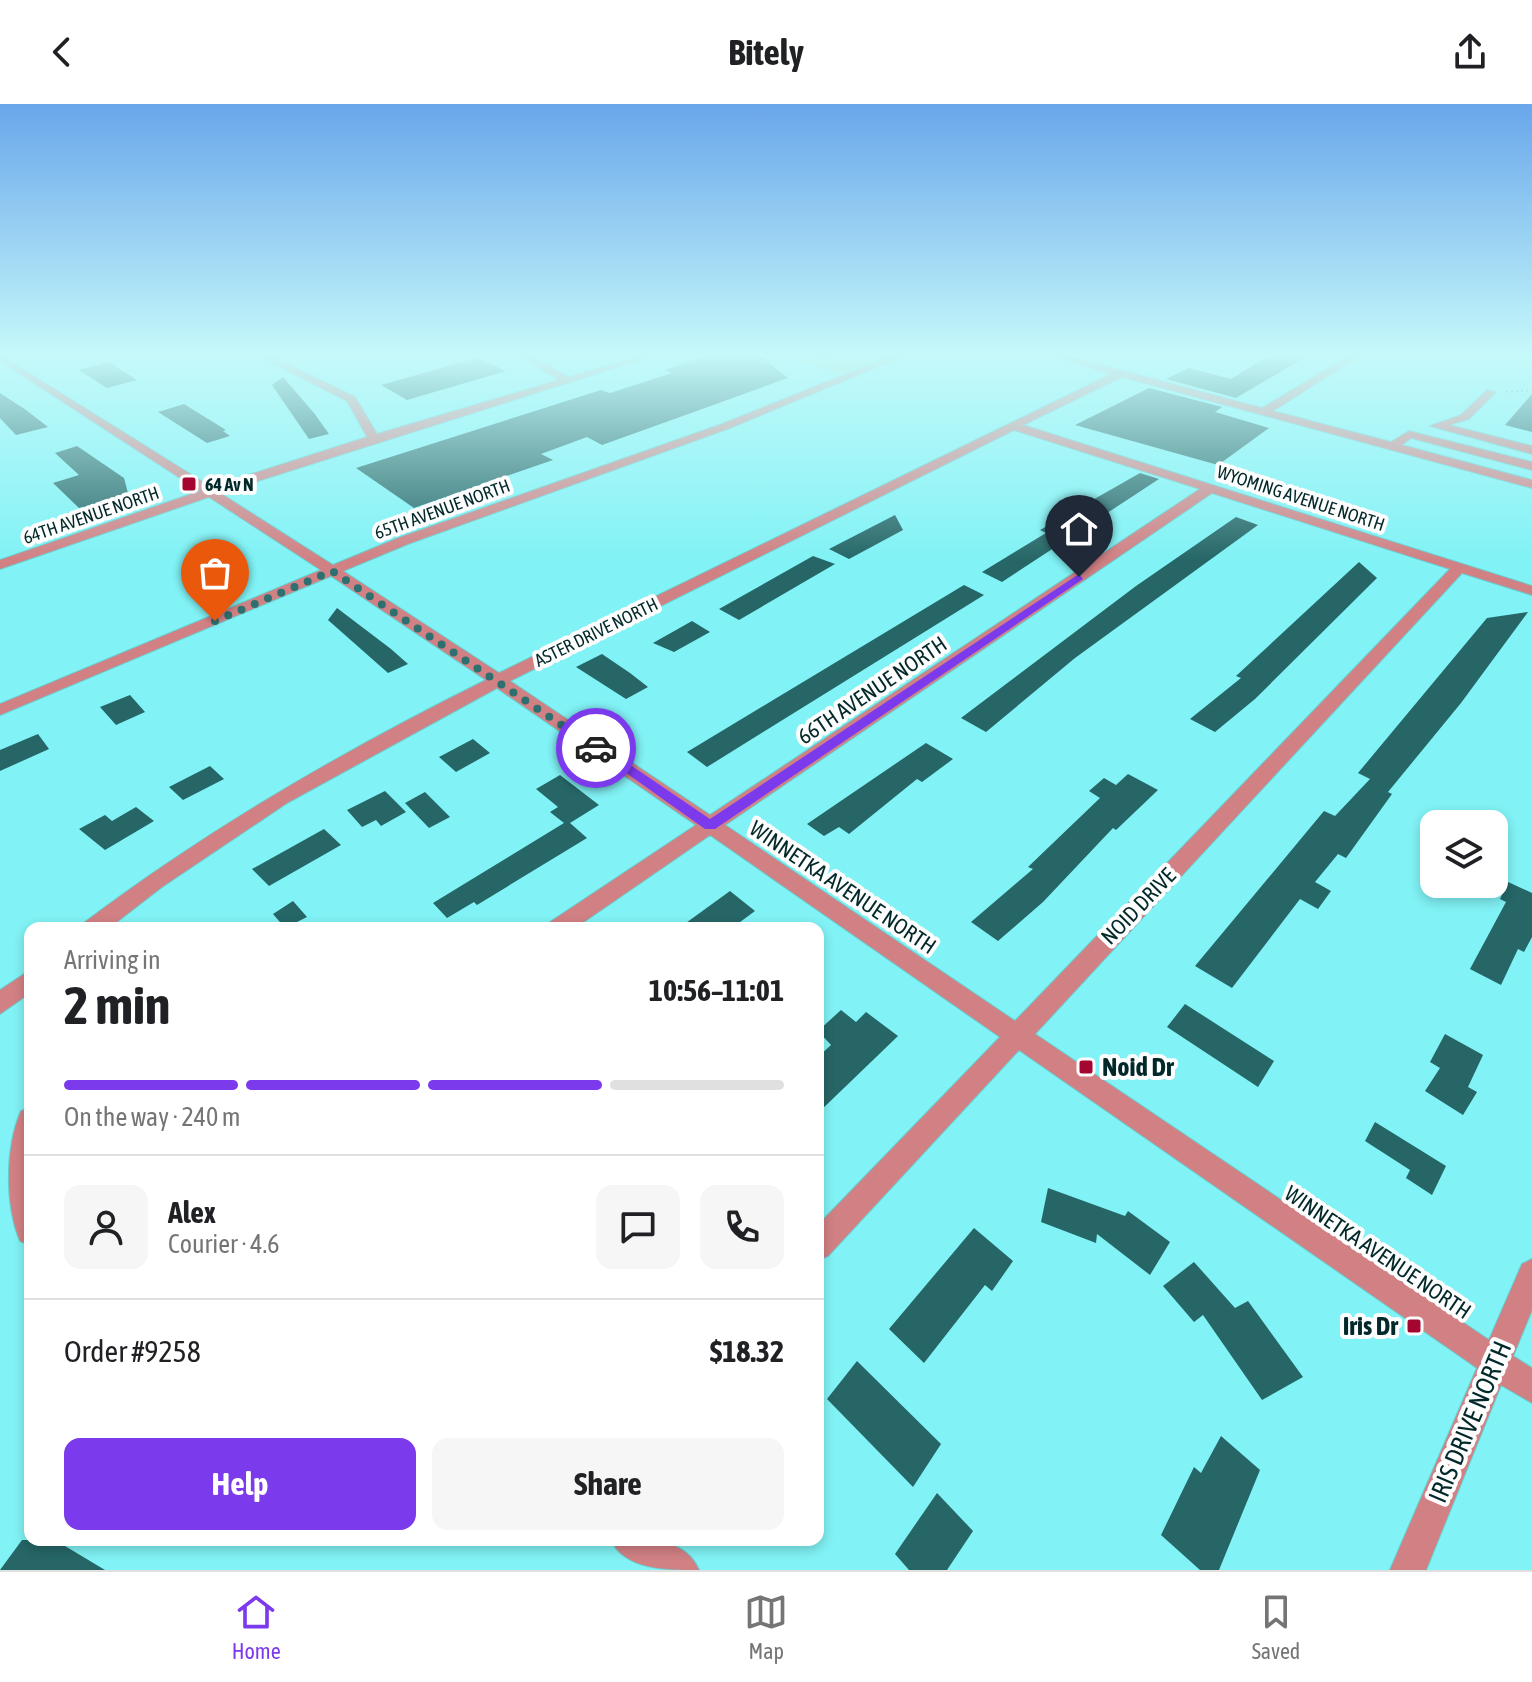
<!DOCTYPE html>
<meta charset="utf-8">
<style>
:root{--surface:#fff;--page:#f6f6f6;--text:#202124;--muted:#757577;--line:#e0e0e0;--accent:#7c3aed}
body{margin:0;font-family:"Asap Condensed",sans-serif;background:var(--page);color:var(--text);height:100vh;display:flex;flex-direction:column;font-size:30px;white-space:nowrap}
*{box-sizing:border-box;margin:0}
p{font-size:26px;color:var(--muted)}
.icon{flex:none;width:44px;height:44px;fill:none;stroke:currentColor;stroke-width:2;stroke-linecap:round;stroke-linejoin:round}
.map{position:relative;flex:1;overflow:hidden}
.details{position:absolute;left:24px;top:818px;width:800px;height:624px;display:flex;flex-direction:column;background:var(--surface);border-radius:16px;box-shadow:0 4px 12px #0003}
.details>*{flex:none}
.controls{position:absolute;left:1420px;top:706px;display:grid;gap:16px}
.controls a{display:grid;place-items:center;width:88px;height:88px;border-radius:16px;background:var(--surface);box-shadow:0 4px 12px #0003;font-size:40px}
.pin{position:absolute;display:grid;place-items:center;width:68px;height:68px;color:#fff;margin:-82px -34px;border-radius:50% 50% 50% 0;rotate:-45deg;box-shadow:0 0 8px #0007}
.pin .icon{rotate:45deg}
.courier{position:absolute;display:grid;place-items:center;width:80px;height:80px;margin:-40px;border:6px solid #7c3aed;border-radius:50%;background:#fff;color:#222;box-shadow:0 2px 10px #0007}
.head em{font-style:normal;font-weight:700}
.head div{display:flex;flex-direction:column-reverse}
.head{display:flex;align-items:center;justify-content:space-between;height:136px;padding:0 40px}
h1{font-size:52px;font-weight:700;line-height:60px}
.bar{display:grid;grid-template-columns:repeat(4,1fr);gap:12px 8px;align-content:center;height:96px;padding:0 40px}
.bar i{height:10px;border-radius:6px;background:var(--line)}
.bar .selected{background:var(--accent)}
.bar p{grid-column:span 4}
.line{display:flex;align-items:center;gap:20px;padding:0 40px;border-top:2px solid var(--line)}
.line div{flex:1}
.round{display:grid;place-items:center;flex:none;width:84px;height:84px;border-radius:16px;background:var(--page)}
.action{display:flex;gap:16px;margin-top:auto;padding:16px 40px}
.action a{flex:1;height:92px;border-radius:16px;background:var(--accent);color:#fff;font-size:32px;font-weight:700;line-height:92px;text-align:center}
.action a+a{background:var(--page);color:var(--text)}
header{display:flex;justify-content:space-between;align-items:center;height:104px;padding:0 40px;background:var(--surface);font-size:36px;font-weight:700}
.tab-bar{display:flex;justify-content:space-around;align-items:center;height:112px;border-top:2px solid var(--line);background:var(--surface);font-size:22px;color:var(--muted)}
.tab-bar a{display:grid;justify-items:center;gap:4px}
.tab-bar .selected{color:var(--accent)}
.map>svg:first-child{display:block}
.green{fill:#a3d492}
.building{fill:#266667}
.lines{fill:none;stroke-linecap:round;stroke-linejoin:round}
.minor-casing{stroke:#6aced0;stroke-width:2}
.path{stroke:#57afb2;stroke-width:2;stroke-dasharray:2 3;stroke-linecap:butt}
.minor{fill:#d18184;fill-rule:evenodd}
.route{fill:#7c3aed}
.done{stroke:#2e6f70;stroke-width:8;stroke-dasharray:0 14.4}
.poi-dot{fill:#a4062f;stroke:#fdfdfd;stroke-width:3}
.labels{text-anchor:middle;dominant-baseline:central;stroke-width:8;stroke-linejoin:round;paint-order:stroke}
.far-poi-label{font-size:18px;font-weight:bold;fill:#022829;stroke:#fdfdfd;text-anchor:start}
.far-street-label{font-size:18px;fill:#022829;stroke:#fdfdfd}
.street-label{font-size:22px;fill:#022829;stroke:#fdfdfd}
.near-poi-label{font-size:26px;font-weight:bold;fill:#022829;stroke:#fdfdfd;text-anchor:start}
.near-street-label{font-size:26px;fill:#022829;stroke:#fdfdfd}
</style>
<header><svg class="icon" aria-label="back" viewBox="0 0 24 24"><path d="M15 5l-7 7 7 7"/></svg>Bitely<svg class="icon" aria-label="share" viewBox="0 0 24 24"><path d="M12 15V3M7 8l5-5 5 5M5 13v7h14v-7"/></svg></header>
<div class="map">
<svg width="1532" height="1466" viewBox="0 0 1532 1466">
<rect width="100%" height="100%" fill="#81f2f5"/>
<polygon class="green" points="784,251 889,251 840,269"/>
<g class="building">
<polygon points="707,251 759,251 788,274 602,341 587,333 541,350 553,356 414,404 356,364 601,286 610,289 672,269 665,266"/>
<polygon points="1270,251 1309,251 1236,294 1166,275 1189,264 1231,275"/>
<polygon points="477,254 506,267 407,296 381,281"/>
<polygon points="109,258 137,276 107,284 79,266"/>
<polygon points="283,273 314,309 329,330 309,335 272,281"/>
<polygon points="1149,284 1222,303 1215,308 1269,324 1218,361 1075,321"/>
<polygon points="0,289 26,306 48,323 16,331 0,314"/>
<polygon points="1532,290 1532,328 1505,321"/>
<polygon points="184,300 226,326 223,327 230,332 207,339 158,308"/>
<polygon points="77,342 124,374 129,393 79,404 53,379 79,371 55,349"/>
<polygon points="1140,369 1159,375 1002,478 982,468 1046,429 1040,426"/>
<polygon points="895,411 903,426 849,455 829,445"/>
<polygon points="1236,413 1258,421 1075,554 986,628 961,614 1136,482"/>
<polygon points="813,452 835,460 739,516 719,505"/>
<polygon points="1359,458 1377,474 1255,595 1215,628 1190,615 1241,574 1236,572"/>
<polygon points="964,481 984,491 707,663 687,648"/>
<polygon points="337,504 391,545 408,560 388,569 328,516"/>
<polygon points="1528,508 1461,599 1388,688 1392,690 1346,754 1338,750 1315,778 1331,787 1318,805 1300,795 1232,884 1195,862 1324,707 1335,712 1370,675 1358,669 1487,514"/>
<polygon points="692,517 710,528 674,548 653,539"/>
<polygon points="602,550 630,569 648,583 626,595 576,563"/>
<polygon points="130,591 145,608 116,621 100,603"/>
<polygon points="38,630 49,645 0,667 0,646"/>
<polygon points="473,635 490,649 456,668 439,653"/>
<polygon points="926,639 953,655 922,678 917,675 849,730 839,723 824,732 807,720"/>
<polygon points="210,662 224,675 183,696 169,683"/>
<polygon points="1128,670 1158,686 1116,726 1113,724 1043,798 998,837 971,818 1033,765 1028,763 1100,694 1089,687 1104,674 1116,681"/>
<polygon points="560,671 599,701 570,719 587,734 477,801 474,798 447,814 433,799 564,719 550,708 558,703 536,685"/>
<polygon points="385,687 406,708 381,722 376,716 362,723 347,706"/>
<polygon points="425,688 450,713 429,724 405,699"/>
<polygon points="136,703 154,717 105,746 79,725 105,711 112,717"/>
<polygon points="324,725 341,741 269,782 252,765"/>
<polygon points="1508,778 1532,789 1532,833 1524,848 1518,845 1501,881 1470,865 1506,798 1500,795"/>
<polygon points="730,787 755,807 732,824 679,824"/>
<polygon points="293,797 307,813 285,824 273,810"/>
<polygon points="1185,900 1274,957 1258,983 1167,923"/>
<polygon points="841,906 856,918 866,908 898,932 818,1009 818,953 831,941 818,927"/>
<polygon points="1445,930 1483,951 1468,983 1477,988 1463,1011 1425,987 1440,964 1430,958"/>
<polygon points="1375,1018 1446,1062 1432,1091 1406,1074 1410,1066 1365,1037"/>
<polygon points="1048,1084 1125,1112 1128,1107 1170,1138 1150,1171 1097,1130 1096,1139 1041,1118"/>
<polygon points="974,1124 1013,1157 992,1187 985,1181 924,1259 889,1225"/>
<polygon points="1194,1158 1235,1204 1248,1197 1303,1273 1262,1296 1203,1211 1194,1218 1163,1182"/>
<polygon points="857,1257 941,1340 913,1383 827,1295"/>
<polygon points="1221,1332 1260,1366 1219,1466 1200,1466 1161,1431 1194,1363 1201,1369"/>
<polygon points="937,1389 973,1427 947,1466 909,1466 895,1450"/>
<polygon points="22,1436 55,1436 105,1466 0,1466"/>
</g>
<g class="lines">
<g class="minor-casing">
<g id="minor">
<path d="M0,251L211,383L367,333L347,297L257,251H269L355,293L377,330L559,276L518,251H530L569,273L642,251H656L220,389L333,461L398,434L722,320L893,251H906L730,324L408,440L343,467L499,569L1111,270L1049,251H1064L1262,304L1350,251H1361L1273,307L1391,338L1409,327L1532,358V366L1411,334L1402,341L1532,376V384L1122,273L1023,321L1532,482V491L1462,469L1035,930L1489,1236L1522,1160L1532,1155V1206L1513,1252L1532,1264V1299L1501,1281L1426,1466H1390L1477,1264L1019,946L828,1152L818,1156V1121L1000,933L710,731L575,824H547L550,818L696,721L497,584L287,699L162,783L109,824H82L85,818C211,723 345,646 486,576L331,472L0,611V600L321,466L209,393L0,465V456L200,387L0,257ZM1014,326L1200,385L710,711L510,577ZM1212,389L1450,465L1015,917L725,721Z"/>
<polygon points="1487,286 1496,288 1469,315 1449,321 1532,342 1532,350 1430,322 1461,311"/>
<polygon points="30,866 30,889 0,910 0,886"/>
<path d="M30,1004V1141L20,1137C5,1102 5,1043 21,1007Z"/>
<path d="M611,1436C642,1436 684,1431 699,1466C667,1466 625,1466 611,1436Z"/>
</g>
</g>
<g class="path">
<polyline points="811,251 839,260"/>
<polyline points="1506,288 1532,286"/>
</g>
<use href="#minor" class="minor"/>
</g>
<linearGradient id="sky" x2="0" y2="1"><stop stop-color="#69a6eb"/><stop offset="0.55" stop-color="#c6f9fa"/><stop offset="1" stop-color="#c6f9fa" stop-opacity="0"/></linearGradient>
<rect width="1532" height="456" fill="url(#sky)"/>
<polygon class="route" points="1079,470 1083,475 715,725 705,725 591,644 601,641 710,715"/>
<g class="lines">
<polyline class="done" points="215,517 332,467 596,644"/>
</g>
<g class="poi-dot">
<rect x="181" y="372" width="16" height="16" rx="4"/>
<rect x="1078" y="955" width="16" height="16" rx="4"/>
<rect x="1406" y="1214" width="16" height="16" rx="4"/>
</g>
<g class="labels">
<g class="far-poi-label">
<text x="205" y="380">64 Av N</text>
</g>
<g class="far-street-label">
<text transform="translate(1301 394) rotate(18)">WYOMING AVENUE NORTH</text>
<text transform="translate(442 405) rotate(-20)">65TH AVENUE NORTH</text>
<text transform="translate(91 411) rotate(-19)">64TH AVENUE NORTH</text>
<text transform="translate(596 528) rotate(-26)">ASTER DRIVE NORTH</text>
</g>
<g class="street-label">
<text transform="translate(872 586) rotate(-34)">66TH AVENUE NORTH</text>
<text transform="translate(843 783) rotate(34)">WINNETKA AVENUE NORTH</text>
<text transform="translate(1138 802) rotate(-46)">NOID DRIVE</text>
<text transform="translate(1378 1148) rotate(34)">WINNETKA AVENUE NORTH</text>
</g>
<g class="near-poi-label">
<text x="1102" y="963">Noid Dr</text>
<text x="1398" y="1222" text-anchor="end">Iris Dr</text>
</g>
<g class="near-street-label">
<text transform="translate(1470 1318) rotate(-67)">IRIS DRIVE NORTH</text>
</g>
</g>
</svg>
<div class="controls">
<a><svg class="icon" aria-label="layers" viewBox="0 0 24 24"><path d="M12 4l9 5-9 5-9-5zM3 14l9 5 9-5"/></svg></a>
</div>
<div class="pin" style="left:215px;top:517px;background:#ea580c"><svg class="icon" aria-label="bag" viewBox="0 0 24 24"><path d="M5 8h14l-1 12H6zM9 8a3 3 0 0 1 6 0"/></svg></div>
<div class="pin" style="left:1079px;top:473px;background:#1f2937"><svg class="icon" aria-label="home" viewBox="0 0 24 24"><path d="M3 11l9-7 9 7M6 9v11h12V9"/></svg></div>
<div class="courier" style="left:596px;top:644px"><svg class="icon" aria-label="car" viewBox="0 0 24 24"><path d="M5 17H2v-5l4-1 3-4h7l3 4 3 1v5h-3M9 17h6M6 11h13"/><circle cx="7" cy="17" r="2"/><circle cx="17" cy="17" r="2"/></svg></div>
<section class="details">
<div class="head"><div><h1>2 min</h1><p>Arriving in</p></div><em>10:56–11:01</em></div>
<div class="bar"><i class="selected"></i><i class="selected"></i><i class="selected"></i><i></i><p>On the way · 240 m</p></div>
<div class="line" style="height:144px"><a class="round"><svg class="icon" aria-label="person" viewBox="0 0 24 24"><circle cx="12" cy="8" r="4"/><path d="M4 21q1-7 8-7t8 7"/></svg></a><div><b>Alex</b><p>Courier · 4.6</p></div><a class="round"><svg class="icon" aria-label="chat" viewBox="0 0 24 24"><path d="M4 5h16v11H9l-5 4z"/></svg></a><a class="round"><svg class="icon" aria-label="phone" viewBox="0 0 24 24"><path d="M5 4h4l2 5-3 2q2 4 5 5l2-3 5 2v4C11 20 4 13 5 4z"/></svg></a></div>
<div class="line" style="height:104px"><div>Order #9258</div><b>$18.32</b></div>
<div class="action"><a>Help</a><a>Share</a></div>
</section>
</div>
<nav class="tab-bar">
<a class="selected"><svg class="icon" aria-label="home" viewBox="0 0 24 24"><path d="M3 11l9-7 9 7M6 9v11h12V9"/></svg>Home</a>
<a><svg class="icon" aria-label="map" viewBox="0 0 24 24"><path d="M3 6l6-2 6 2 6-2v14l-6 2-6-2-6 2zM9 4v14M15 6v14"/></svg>Map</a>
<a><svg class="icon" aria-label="saved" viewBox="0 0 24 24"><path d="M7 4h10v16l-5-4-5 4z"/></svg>Saved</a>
</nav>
